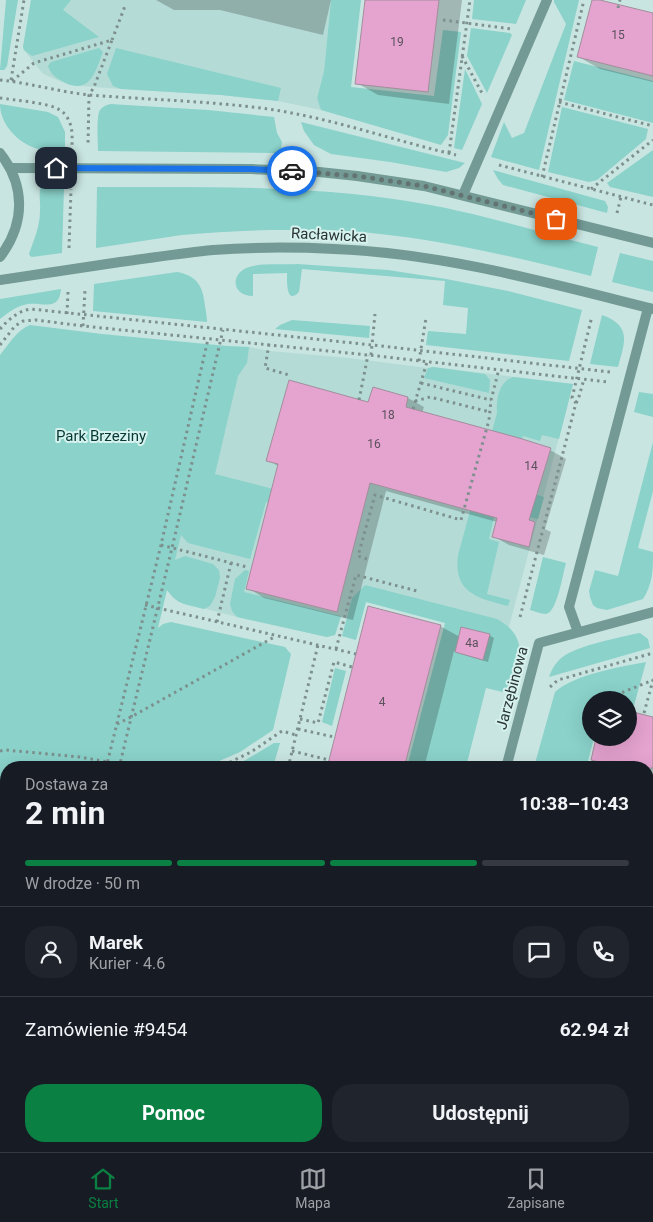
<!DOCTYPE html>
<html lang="pl">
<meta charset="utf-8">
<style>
:root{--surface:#171b24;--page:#20242c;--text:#f1f3f6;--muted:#9ea1a6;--line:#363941;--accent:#0b8043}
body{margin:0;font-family:Roboto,sans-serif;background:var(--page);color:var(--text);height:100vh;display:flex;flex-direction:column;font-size:19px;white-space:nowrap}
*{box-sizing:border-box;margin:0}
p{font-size:16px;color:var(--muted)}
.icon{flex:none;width:28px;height:28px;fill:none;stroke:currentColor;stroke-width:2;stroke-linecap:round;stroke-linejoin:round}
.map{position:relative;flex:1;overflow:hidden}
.panel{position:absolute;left:0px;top:761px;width:654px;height:391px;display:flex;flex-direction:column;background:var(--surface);border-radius:20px 20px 0 0;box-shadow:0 5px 20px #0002}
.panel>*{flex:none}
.controls{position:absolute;left:582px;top:691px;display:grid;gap:10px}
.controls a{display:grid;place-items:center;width:55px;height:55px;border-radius:50%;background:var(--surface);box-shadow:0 5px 20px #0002;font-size:25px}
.pin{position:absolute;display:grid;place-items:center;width:42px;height:42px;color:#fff;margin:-21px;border-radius:10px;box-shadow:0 2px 8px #0006}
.courier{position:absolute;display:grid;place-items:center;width:50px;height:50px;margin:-25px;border:4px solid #1a73e8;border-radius:50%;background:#fff;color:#222;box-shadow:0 1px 6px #0007}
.overview em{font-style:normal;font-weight:700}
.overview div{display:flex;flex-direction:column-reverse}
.overview{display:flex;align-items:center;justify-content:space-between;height:85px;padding:0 25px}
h1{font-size:32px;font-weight:700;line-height:38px}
.bar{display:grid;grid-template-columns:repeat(4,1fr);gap:8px 5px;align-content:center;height:60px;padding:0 25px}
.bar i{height:6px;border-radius:4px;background:var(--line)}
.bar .current{background:var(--accent)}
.bar p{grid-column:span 4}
.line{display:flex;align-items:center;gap:12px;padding:0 25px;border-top:1px solid var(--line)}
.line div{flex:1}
.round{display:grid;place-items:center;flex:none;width:52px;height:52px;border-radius:20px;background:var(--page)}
.cta{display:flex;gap:10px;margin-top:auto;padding:10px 25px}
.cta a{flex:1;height:58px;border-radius:20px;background:var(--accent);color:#fff;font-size:20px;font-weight:700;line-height:58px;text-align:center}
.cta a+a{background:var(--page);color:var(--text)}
.dock{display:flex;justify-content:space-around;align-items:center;height:70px;border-top:1px solid var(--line);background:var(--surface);font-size:14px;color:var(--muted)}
.dock a{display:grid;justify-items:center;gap:2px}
.dock .current{color:var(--accent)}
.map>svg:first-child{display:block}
.built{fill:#b5dbd6}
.green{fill:#8ad2ca}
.shadow{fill:#0003}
.building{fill:#e5a3d0;stroke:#a28e9b}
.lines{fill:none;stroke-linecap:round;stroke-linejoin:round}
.path{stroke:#7d908d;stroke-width:3;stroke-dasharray:2.5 4;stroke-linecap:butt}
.service{stroke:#739a95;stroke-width:10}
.minor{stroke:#739a95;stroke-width:10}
.tertiary{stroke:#739a95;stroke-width:10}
.done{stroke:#627371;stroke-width:5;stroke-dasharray:0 9}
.route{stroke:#1a73e8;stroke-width:6}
.labels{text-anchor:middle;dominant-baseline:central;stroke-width:4;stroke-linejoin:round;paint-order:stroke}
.number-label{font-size:12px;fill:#5a515b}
.street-label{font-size:15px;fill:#2b3634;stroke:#d6f2ee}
.park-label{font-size:15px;fill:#053733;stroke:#d6f2ee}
</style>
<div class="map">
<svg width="653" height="1152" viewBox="0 0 653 1152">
<rect width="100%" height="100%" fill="#c9e5e1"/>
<g class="built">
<polygon points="31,0 331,0 324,71 317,97 321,110 278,101 221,95 121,89 69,85 43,74 24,50 23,47"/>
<polygon points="249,347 270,351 349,358 428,368 433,367 573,384 509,627 503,622 352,598 346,619 341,617 335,635 327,637 237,617 179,602 173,598 167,590 222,356"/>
<polygon points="648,1085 653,1086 653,1152 54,1152 55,1146 648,1146"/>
</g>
<g class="green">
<polygon points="6,0 18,0 7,66 4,70 0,70"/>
<polygon points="31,0 71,0 63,10 99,37 32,56 24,50 23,47"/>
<polygon points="331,0 361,0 351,87 434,96 443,30 461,32 448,135 441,145 321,110 317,98 324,71"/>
<polygon points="474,0 526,0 516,24 472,19"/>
<polygon points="554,0 579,0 539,170 491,157 504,122 512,138 524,133 566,24 554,2"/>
<polygon points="471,28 510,33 512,35 487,93 467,56"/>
<path d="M99,48L103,52C96,70 90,96 64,82C56,78 52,76 48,66L51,62Z"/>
<polygon points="116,48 281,88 278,101 221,95 121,89 113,86 107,74"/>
<polygon points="574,61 653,81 653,123 564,100"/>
<polygon points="465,69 482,104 462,150 454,148"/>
<path d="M0,104L48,112L58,117L65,132V152C58,151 49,151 42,150C21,146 0,126 0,104Z"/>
<path d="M110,104L208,110L274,117L277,133L282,142L281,149L277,153L98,151C98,143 96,116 100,110C102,107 106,105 110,104Z"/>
<polygon points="562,107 648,129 646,139 597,180 589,182 548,172"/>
<polygon points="301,122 465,163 459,168 446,172 390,162 331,154 314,145 304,131"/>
<polygon points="653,150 653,197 610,187 607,183"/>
<polygon points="493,170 605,201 608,207 607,213 503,185 498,179"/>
<path d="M41,187L64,188L62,253L32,257L30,256L29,254C34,239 40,227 40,211C41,203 38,195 41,187Z"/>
<path d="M97,187C200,187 305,185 407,201C472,211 535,231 598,247L591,276C511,256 431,237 349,231C322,229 296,230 269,230C240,231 211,232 182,235C153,239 125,244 96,248Z"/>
<polygon points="620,253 653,261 653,292 612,282"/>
<path d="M297,264L388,270L446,279L508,291L582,310L569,361L426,345L428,331L466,334L468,308L443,305L445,281L302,269L299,292C286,306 287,280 287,273L253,274V296C231,296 230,273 249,267C260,263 285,265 297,264Z"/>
<path d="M177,272C198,276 203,287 205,306C206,312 207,317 207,322L93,311L94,284Z"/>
<path d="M61,289C59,312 43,302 28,304C16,306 9,312 0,319V299Z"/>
<path d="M602,315C632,326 625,342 618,367L590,364Z"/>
<polygon points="292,320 370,326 369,338 275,329 280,325"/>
<path d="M30,325L102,334L227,346L249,347L247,363L238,376L215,474L331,504L327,517L266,502L250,559L188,543L181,535L175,560L185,556L213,564L219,570L220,578L215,597L210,606L204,609C186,604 179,606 167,590L158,628L163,624L171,622L285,647L291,654L273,730L240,752L217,762L201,767L6,768V1146H55L54,1152H0V355C9,344 17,330 30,325Z"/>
<polygon points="433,367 485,374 490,380 489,393 424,378 428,368"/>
<path d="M513,377L573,384L559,439L542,435L540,441L523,436L509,486L544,497L538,519L496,509L489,539L499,542L487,594L510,600L508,606C478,598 453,593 458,555L497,413C496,399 499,382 513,377Z"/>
<polygon points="639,392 653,394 653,417 634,412"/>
<path d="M653,442V491L638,548L653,552C653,570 653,583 643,599L607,610L597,608L593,605L590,597L589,591L595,570L618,576Z"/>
<path d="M543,557L566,563C563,573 557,613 546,614C541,614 534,611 530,610Z"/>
<polygon points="245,570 249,571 244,592 341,616 335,635 327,637 237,617 232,611 230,604 235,579"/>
<path d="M365,585L497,619C531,637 519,664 511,694L486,688L466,767H407L445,623L366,602L356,640L342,636L352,598Z"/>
<path d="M640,633L648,639L650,648L549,677C551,671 554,665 559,660C573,646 614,639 634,634Z"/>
<path d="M646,662L633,709H629V700H591V738H594L588,761L614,767H534L555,692C575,674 620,667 646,662Z"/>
<polygon points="335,668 346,671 332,726 322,722"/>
<polygon points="274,743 280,743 273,767 230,767 242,762"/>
<polygon points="648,775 653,777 653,887 648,886"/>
<polygon points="648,1010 653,1012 653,1086 648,1085"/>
</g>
<g class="shadow">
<polygon points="156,0 331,0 323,35 220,10 174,10"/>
<polygon points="367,0 462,0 449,104 378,95 357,83"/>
<polygon points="593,0 653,14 653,82 600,69 579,57"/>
<polygon points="408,398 424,407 422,413 550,450 566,459 545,529 551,532 544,555 509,545 493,536 497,522 386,491 353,620 264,598 248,588 278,466 268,460 369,404"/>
<polygon points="440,626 460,637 489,635 494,638 488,662 461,654 454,651 424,768 328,768"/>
<polygon points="629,712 653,718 653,782 648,781 648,768 607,768 592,759 598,738 629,738"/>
<polygon points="648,948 653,949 653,1010 648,1009"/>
<polygon points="163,1146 267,1146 265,1152 161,1152"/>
<polygon points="300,1146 534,1146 556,1152 322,1152"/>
</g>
<g class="building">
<polygon points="365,0 439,0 428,92 355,84"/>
<polygon points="592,0 600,0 653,13 653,76 577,57"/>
<polygon points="289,380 368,402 373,387 408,397 406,407 519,438 551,448 529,520 535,522 529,547 492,537 497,518 370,483 337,612 246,589 278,464 266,461"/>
<polygon points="368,606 441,625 404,768 327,768"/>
<polygon points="461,627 490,634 483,660 455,652"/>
<polygon points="629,711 653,717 653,768 623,768 591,760 596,738 629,738"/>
</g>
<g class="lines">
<g class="path">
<polyline points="618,8 620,0"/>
<polyline points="443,20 512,29"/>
<polyline points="112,40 125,6"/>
<polyline points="462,56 483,95"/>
<path d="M0,80C30,83 59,92 90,95C152,100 214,101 275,110C337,120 396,141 456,155"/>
<polyline points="11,80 24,0"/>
<polyline points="12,81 34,63 112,40 94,87 89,95 88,146"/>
<path d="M0,98C14,100 48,103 58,109C63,111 67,116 69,121C73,129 72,139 72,148"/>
<polyline points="559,102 653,126"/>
<polyline points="449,153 470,0"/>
<polyline points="499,165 653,205"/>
<polyline points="542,177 584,0"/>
<polyline points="591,189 653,140"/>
<polyline points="617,213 621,197"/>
<polyline points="69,248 71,189"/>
<polyline points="67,314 68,292"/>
<polyline points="83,326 85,290"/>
<path d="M0,329C9,319 18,311 31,309L372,345L610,372"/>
<polyline points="269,344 265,368 289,375"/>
<polyline points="0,345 15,326 23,321 36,320 83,326 368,355 608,382"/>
<polyline points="371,355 375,314"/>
<polyline points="419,361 426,318"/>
<polyline points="421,383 491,400"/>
<polyline points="359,400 368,355"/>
<polyline points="415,401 430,397 490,412"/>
<polyline points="576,403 578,400 584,379"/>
<polyline points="413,409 427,362"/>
<polyline points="161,545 247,567"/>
<polyline points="367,559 358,556 375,495 461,520 489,420 491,400 499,369"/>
<polyline points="145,605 356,654"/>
<polyline points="520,617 576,403 572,398 592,316"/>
<polyline points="217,622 231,563"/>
<polyline points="336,649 356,575 417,591"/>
<polyline points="550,687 558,680 653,653"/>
<polyline points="604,700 653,680"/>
<polyline points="586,707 591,705"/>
<polyline points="644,713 653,680"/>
<polyline points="300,719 318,723 334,662 352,667"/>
<polyline points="117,724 131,717 276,636"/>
<polyline points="298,729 334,737"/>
<polyline points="0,751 6,750 80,757 108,762"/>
<polyline points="292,751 329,760"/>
<polyline points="106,768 161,545 208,339"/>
<polyline points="119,768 172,548 223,330"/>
<polyline points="218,768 251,752 282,731 296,735"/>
<polyline points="288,768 318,645"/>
<polyline points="0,810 6,807"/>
<polyline points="0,821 6,819"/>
<polyline points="0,1036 6,1039"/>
<polyline points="0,1059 6,1061"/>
<polyline points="16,1152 18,1146"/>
<polyline points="29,1152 30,1146"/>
<polyline points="104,1152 105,1146"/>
</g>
<g class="service">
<polyline points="463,195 547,0"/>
<polyline points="648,898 653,900"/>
<path d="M647,1152C650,1143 653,1135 648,1126"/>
</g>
<g class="minor">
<polyline points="578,632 569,607 648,308"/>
<polyline points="506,768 539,643 653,612"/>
</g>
<g class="tertiary">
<path d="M0,153C26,186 25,224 0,257"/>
<polyline points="10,168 251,169 319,172 357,176 424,186 653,243"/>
<path d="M0,280C40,274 80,268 120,262C151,258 182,253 213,250C254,247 294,247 334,249C442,253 549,283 653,309"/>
</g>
</g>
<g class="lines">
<polyline class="done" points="292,171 357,176 424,186 556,219"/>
<polyline class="route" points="56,168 251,169 292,171"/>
</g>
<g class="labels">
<g class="number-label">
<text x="618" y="35">15</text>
<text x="397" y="42">19</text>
<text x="388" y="415">18</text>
<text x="374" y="444">16</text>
<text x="531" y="466">14</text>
<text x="472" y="643">4a</text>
<text x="382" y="702">4</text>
</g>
<g class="street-label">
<text transform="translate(329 235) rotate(3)">Racławicka</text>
<text transform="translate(512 688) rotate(-75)">Jarzębinowa</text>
</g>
<g class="park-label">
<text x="101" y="436">Park Brzeziny</text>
</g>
</g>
</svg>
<div class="controls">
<a><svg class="icon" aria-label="layers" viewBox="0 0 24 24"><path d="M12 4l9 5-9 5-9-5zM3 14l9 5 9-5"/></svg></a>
</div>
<div class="pin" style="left:556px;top:219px;background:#ea580c"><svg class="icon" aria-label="bag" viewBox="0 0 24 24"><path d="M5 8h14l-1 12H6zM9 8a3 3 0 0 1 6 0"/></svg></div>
<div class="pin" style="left:56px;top:168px;background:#1f2937"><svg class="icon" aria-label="home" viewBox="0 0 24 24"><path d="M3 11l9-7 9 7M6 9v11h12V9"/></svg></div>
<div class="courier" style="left:292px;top:171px"><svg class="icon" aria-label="car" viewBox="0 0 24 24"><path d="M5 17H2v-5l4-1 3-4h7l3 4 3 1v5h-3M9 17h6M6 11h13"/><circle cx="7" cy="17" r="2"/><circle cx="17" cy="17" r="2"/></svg></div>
<section class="panel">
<div class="overview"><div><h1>2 min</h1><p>Dostawa za</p></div><em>10:38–10:43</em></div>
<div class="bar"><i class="current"></i><i class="current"></i><i class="current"></i><i></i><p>W drodze · 50 m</p></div>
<div class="line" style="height:90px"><a class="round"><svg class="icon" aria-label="person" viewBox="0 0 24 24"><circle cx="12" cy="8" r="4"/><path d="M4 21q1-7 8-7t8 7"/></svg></a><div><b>Marek</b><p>Kurier · 4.6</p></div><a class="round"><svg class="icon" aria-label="chat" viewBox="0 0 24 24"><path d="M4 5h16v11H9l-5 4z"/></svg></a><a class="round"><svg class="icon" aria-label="phone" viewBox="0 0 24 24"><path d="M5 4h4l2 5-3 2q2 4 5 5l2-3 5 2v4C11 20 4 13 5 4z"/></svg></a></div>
<div class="line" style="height:65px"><div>Zamówienie #9454</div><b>62.94 zł</b></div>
<div class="cta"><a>Pomoc</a><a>Udostępnij</a></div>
</section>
</div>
<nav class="dock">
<a class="current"><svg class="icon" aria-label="home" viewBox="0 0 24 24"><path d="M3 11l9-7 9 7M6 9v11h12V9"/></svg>Start</a>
<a><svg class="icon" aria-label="map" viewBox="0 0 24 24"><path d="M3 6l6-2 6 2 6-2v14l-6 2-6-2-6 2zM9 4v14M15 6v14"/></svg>Mapa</a>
<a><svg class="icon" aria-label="saved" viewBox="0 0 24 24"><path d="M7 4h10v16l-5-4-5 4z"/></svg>Zapisane</a>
</nav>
